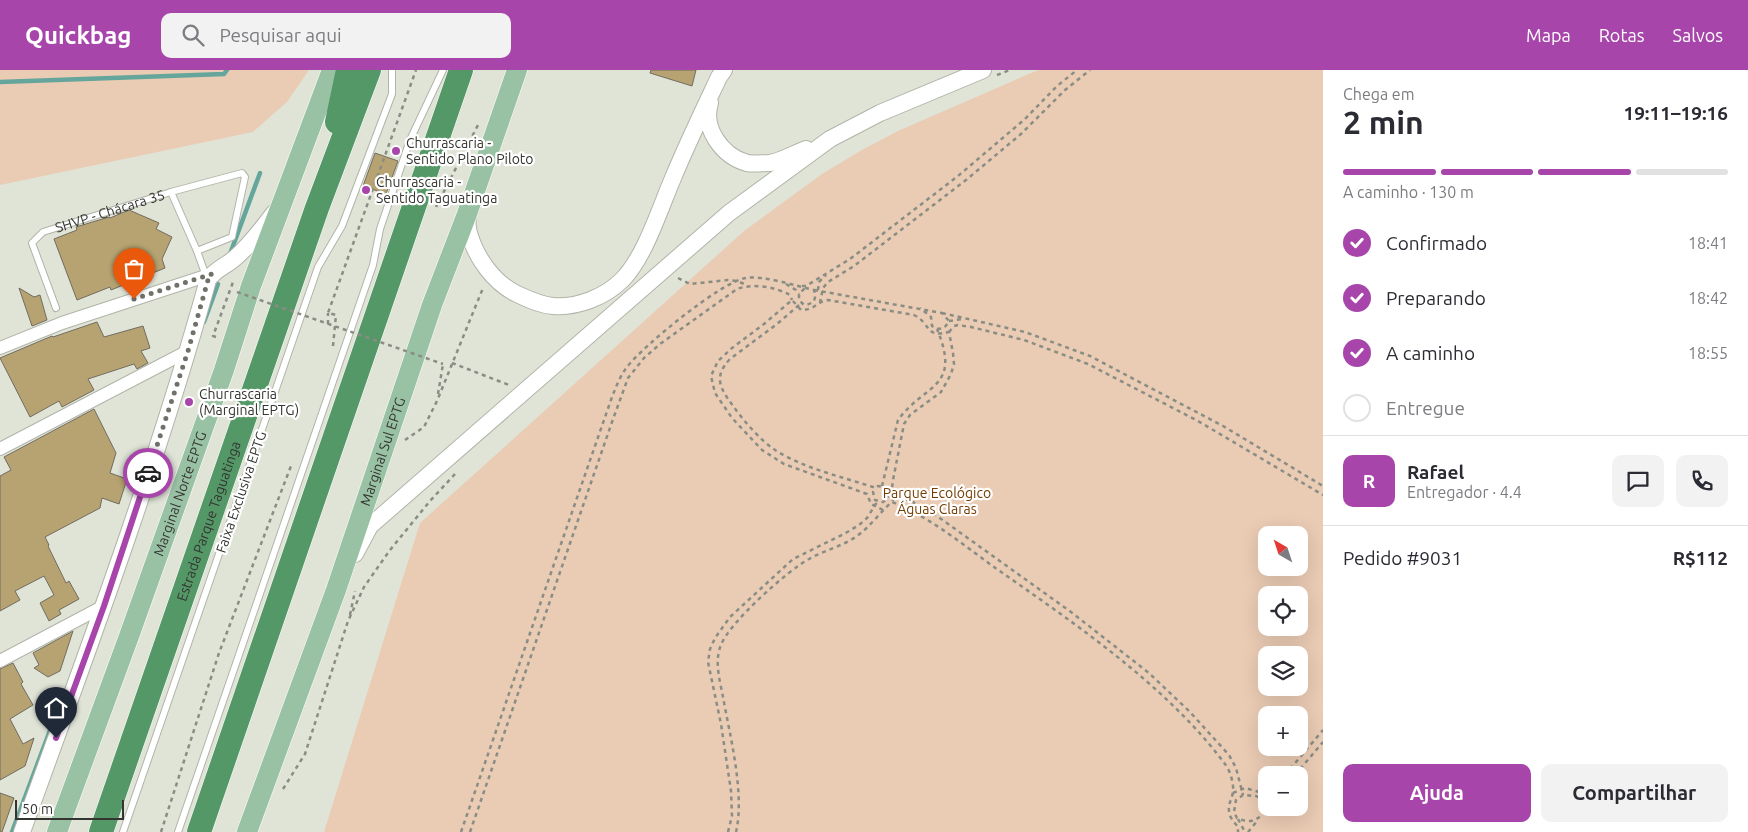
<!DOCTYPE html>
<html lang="pt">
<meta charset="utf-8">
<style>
:root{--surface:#fff;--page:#f2f2f3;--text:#2b2b33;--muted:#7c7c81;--line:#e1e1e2;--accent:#a745ab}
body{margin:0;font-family:Ubuntu,sans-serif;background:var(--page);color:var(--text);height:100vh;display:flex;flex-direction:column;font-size:19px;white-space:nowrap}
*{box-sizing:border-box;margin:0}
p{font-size:16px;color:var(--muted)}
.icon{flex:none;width:28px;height:28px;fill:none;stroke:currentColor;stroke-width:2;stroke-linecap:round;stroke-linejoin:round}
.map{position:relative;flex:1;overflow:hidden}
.sheet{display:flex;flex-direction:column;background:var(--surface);width:425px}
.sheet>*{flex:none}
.needle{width:32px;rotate:321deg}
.tools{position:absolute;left:1258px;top:456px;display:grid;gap:10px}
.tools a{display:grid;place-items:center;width:50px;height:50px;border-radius:10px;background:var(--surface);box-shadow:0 5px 20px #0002;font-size:25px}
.scale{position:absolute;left:15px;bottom:12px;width:109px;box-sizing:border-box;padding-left:5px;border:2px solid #343530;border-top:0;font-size:14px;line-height:18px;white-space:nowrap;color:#343530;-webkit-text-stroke:4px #fff;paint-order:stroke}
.pin{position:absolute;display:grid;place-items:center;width:42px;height:42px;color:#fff;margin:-51px -21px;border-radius:50% 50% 50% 0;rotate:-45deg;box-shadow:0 0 5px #0007}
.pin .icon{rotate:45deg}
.courier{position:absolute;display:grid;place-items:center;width:50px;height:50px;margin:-25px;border:4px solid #a745ab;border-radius:50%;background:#fff;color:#222;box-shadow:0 1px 6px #0007}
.overview em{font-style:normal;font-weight:700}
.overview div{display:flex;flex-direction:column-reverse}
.overview{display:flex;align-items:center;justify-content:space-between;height:85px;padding:0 20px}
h1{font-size:32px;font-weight:700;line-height:38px}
.bar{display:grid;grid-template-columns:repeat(4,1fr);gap:8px 5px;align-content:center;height:60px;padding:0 20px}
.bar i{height:6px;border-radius:4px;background:var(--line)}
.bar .active{background:var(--accent)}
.bar p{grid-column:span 4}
.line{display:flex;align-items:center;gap:12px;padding:0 20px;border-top:1px solid var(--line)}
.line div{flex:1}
.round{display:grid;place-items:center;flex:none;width:52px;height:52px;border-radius:10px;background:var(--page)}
ol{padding:0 20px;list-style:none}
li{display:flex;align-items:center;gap:15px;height:55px}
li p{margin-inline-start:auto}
li .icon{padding:5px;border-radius:50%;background:var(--accent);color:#fff;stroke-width:4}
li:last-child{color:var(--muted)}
li i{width:28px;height:28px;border:2px solid var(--line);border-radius:50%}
.action{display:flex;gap:10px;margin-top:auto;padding:10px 20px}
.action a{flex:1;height:58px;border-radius:10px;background:var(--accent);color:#fff;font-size:20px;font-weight:700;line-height:58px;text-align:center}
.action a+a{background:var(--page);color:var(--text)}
header{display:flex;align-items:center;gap:30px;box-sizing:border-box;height:70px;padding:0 25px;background:var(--accent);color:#fff}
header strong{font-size:24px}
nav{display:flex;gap:28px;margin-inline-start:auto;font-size:18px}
.search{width:350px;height:45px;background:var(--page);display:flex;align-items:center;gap:12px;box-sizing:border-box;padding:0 18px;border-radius:10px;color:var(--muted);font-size:19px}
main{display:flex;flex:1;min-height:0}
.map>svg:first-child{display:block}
.green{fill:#eacbb4;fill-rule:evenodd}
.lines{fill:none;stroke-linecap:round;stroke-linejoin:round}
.stream{stroke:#64a69b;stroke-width:4.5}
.building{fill:#b6a371;stroke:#716c61}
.service-casing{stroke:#b1b4a8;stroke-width:8}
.minor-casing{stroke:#b1b4a8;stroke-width:14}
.tertiary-casing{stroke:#b1b4a8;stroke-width:18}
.primary-casing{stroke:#fff;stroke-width:21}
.motorway-casing{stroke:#fff;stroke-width:25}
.path{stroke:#8a8d84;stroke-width:2.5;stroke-dasharray:4 4;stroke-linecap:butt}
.service{stroke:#fff;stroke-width:6}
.minor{stroke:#fff;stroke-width:12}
.tertiary{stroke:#fff;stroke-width:16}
.primary{stroke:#99c1a4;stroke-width:20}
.motorway{stroke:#559867;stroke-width:24}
.path-bridge{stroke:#8a8d84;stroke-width:2.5;stroke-dasharray:4 4;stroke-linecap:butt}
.done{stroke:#70726a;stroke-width:5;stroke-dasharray:0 9}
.route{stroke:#a745ab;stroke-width:6}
.poi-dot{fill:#a745ab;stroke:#fff;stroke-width:2}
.labels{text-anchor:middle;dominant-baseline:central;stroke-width:4.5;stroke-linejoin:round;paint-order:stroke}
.poi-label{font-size:14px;fill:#343530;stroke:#fff;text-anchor:start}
.street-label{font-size:14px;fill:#343530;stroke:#fff}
.park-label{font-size:14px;fill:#743d00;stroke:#fff}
</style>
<header>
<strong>Quickbag</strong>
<div class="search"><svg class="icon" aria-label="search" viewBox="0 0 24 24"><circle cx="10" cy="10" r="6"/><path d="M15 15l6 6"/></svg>Pesquisar aqui</div>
<nav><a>Mapa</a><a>Rotas</a><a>Salvos</a></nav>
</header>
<main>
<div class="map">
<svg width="1323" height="762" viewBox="0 0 1323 762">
<rect width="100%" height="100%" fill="#e0e4d7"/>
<g class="green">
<polygon points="0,0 309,0 287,32 253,62 0,115"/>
<path d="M1038,0H1323V762H324L420,453L744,161L822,104L860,81L898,61ZM1266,465H1299V498H1266ZM1266,525H1299V558H1266ZM1266,585H1299V618H1266ZM1266,645H1299V678H1266ZM1266,705H1299V738H1266Z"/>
</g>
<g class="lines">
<g class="stream">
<polyline points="0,12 224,4 227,0"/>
<polyline points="230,184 260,103"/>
<polyline points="204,252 218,214"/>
<polyline points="12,762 58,639"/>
</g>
</g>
<g class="building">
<polygon points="651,0 696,0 692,16 650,3"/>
<polygon points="375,83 398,91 386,124 363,116"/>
<polygon points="129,140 159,153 156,159 172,167 162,189 165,198 111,220 110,217 77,230 54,169 77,160 76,157 109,147 110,148"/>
<polygon points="19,218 34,227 40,225 47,250 32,256"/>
<polygon points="97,252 104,267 143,256 150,278 141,281 148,293 137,299 134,294 88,309 94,320 62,337 59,331 30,347 0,288 52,266 53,267"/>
<polygon points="94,339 116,383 110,403 127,409 119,434 102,428 100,438 45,467 49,475 48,476 66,513 69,511 79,529 59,540 61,544 49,551 40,533 54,525 44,506 15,521 20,530 0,541 0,406 11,400 4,387"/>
<polygon points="73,561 60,601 48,607 34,598 39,595 33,583"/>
<polygon points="13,593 23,612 21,614 33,635 10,649 23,674 34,668 25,696 0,710 0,599"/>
<polygon points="0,723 14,728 2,762 0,762"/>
</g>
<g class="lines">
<g class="service-casing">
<g id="service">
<polyline points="171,122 242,103 245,107 232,167 197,181"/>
<path id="s1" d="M56,238L32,173L43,162L171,122L197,181L206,206"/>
<polyline points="123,762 318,197 342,156 356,119 392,24 392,0"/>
<polyline points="178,762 373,195 380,159 410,70 443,0"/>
</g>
</g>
<g class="minor-casing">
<g id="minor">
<polyline points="0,278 62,253 212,204"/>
<polyline points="0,379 188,281"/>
<polyline points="0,591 104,536"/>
</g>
</g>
<g class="tertiary-casing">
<g id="tertiary">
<path d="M710,33C702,58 722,86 747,93C753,94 763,93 770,93C782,91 795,83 806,79"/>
<path d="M467,144C468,150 467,157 469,163C476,188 494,213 517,224C528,229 540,235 553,236C577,238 605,227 622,210C645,187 660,138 673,108C687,74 703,41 719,7L724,0"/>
<polyline points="355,484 370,456 729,143 830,69 880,43 983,0"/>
<path d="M22,762C88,580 156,397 208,210C214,200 226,196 235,188C250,175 262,159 274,143"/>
</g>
</g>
<g class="primary-casing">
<g id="primary">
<path id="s2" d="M57,762L128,569L224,300L251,216L332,0"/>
<path id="s3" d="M247,762L336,520L432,235L467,144L517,0"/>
</g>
</g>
<g class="motorway-casing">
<g id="motorway">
<polyline points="337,52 348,0"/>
<path id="s4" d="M101,762L317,138L369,0"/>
<polyline points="199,762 461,0"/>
</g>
</g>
<g class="path">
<polyline points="997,5 1010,0"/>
<polyline points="436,137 479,53"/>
<polyline points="678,208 690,214 728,210 737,211 747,215"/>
<polyline points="786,214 796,220 799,224"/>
<polyline points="802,216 806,216 850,189 958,106 1025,49 1057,16 1077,0"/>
<path d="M814,220L942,243L949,251C945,259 940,261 932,256L931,247L920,238"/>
<polyline points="818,220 819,212 826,205"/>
<polyline points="820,233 823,218 828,212 854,196 966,110 1021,64 1065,20 1090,0"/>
<path d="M799,235L777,254L730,289C713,307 720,318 733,336C744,351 759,369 775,380C805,399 843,407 876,418L878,416L885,417L889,424L887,429L883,432L875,430L873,422L876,418"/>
<polyline points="942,243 1025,262 1090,286 1223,356 1323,416"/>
<polyline points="949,251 962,249"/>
<polyline points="328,254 328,243"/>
<polyline points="949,262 954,256 958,255 971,257 1024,270 1088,294 1198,351 1323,425"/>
<polyline points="216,267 213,266 233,212"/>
<polyline points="333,276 336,245 328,243 416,0"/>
<polyline points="452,293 509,315"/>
<polyline points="438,324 443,294"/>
<polyline points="405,370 424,357 437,331 483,218"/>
<path d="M882,416L898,350C925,313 962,319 937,259"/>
<polyline points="889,424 911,431 937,446 1071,542 1149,603 1190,642 1229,685 1236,698 1243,725"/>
<path d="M883,440L871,434L867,424L784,394L762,380L732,348L715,323L711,306L718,291L732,278L764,254L792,230L801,240C815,240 816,232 828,230L914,245C932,254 924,268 949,262L953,283L954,294L951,304L941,322L910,345L904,354L893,410L892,418L896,423L892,432"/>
<polyline points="350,545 355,521"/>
<polyline points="1285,705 1323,660"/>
<polyline points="1295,705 1323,672"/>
<polyline points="283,719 305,684 348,551 364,517 390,480 430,431 455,404"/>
<polyline points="1233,723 1245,718 1266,724"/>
<path d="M1266,731L1256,726L1243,725L1236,730L1234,742L1237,748C1252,755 1259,749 1268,738"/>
<polyline points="1238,749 1245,762"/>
<polyline points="161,762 219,583 291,396"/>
<path d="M461,762L612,327C616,317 620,306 627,297C643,276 722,211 746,208C763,205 796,216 814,220C817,229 814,234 804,235L799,230V224L805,218"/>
<path d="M470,762L612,352L628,308L644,288L660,274L737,219C753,213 776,217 790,225L792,230"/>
<polyline points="728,762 732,746 731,721 721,654 708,592 710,579 715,568 730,547 793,489 844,464 859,455 867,448 877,432"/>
<path d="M736,762C745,724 730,666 723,627C720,611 714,591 721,575C729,553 788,500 809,489C825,480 843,476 857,466C871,456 880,442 892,432C930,447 962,474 994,497C1074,553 1166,615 1225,694C1230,700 1234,714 1233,722C1232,729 1228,734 1229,741C1229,747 1234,752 1238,757V762"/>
<polyline points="1248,762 1258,750"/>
</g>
<use href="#service" class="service"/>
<use href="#minor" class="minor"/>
<use href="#tertiary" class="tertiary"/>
<use href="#primary" class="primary"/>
<use href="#motorway" class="motorway"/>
<polyline class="path-bridge" points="237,222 443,294"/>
</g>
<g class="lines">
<polyline class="done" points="134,229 212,204 208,210 188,281 148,403"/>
<polyline class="route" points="56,668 104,536 148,403"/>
</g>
<g class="poi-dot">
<circle cx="396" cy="81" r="5"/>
<circle cx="366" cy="120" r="5"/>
<circle cx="189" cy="332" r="5"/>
</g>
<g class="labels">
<g class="poi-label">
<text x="406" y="73">Churrascaria -<tspan x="406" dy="16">Sentido Plano Piloto</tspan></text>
<text x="376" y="112">Churrascaria -<tspan x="376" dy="16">Sentido Taguatinga</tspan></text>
<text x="199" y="324">Churrascaria<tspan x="199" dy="16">(Marginal EPTG)</tspan></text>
</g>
<g class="street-label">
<text stroke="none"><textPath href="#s1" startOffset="155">SHVP - Chácara 35</textPath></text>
<text stroke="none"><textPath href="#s3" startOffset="404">Marginal Sul EPTG</textPath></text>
<text transform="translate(241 422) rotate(-71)">Faixa Exclusiva EPTG</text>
<text stroke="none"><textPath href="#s2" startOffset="360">Marginal Norte EPTG</textPath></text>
<text stroke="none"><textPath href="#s4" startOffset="329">Estrada Parque Taguatinga</textPath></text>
</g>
<g class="park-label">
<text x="937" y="423">Parque Ecológico<tspan x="937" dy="16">Águas Claras</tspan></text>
</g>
</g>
</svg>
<div class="tools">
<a><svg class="needle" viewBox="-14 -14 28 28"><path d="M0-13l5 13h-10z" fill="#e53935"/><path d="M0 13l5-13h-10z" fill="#7c7c81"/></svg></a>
<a><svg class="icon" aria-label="locate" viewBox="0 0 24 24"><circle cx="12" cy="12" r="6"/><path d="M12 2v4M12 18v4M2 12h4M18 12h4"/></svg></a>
<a><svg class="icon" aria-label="layers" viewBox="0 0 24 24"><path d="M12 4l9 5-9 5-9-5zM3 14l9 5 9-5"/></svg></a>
<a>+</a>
<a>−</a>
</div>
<div class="scale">50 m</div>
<div class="pin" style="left:134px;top:229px;background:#ea580c"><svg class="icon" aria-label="bag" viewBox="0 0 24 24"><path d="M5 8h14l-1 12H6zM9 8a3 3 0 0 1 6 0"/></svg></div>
<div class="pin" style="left:56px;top:668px;background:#1f2937"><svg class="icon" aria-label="home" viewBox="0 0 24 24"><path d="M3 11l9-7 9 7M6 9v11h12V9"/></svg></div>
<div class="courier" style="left:148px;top:403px"><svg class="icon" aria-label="car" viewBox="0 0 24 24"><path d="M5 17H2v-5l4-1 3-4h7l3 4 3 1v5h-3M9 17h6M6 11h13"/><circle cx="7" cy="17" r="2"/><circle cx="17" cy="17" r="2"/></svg></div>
</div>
<section class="sheet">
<div class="overview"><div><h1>2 min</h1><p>Chega em</p></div><em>19:11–19:16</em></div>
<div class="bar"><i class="active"></i><i class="active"></i><i class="active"></i><i></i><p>A caminho · 130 m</p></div>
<ol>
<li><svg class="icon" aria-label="check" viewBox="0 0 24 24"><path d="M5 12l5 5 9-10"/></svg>Confirmado<p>18:41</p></li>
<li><svg class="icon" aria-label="check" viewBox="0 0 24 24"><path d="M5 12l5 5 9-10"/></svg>Preparando<p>18:42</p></li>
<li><svg class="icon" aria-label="check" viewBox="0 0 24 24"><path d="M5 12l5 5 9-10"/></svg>A caminho<p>18:55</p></li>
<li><i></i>Entregue</li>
</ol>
<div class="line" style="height:90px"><b class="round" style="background:var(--accent);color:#fff">R</b><div><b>Rafael</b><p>Entregador · 4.4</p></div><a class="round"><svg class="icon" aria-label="chat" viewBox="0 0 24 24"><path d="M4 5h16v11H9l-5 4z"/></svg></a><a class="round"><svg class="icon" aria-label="phone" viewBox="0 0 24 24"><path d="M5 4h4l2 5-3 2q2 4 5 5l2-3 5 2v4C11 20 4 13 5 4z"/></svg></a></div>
<div class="line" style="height:65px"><div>Pedido #9031</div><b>R$112</b></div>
<div class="action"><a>Ajuda</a><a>Compartilhar</a></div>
</section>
</main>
